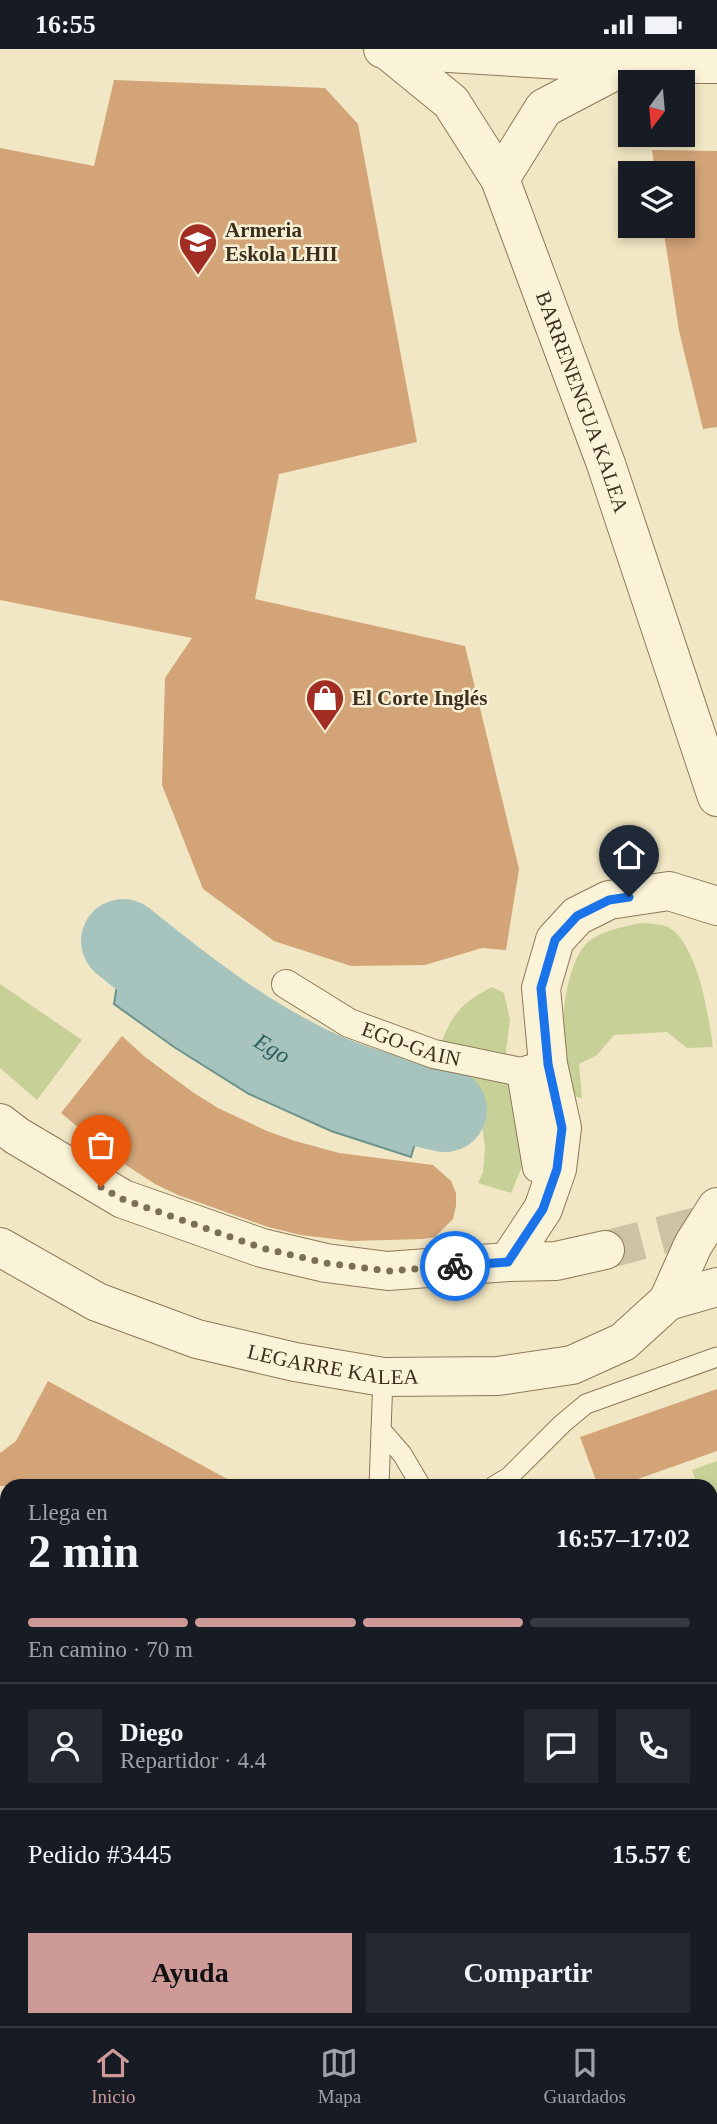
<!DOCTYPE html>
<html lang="es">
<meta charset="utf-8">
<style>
:root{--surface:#171b24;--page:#242831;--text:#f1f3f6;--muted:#9ea1a6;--line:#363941;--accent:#cd9a98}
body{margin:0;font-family:"Times New Roman",serif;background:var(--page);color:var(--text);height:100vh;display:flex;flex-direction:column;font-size:26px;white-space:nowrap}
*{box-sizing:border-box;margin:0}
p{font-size:23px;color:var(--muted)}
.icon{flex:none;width:38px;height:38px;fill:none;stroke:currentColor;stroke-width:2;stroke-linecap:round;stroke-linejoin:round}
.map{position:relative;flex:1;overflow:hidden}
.side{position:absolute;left:0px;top:1430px;width:718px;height:548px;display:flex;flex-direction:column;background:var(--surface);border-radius:21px 21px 0 0;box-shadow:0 4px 10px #0003}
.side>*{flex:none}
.needle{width:46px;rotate:196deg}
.buttons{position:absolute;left:618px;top:21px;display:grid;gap:14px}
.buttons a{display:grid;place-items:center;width:77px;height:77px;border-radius:0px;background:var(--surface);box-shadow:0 4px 10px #0003;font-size:35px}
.pin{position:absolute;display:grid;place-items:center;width:60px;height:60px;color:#fff;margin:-72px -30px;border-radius:50% 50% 50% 0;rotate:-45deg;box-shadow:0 0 7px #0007}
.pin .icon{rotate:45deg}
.courier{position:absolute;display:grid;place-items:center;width:70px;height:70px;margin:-35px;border:5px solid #1a73e8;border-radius:50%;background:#fff;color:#222;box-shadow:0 2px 9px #0007}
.head em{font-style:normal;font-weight:700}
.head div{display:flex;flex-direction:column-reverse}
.head{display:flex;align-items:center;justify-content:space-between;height:119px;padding:0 28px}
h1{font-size:46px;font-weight:700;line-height:52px}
.bar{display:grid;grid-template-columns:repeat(4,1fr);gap:10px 7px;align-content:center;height:84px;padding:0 28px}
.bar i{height:9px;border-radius:5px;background:var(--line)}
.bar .active{background:var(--accent)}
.bar p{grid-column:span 4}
.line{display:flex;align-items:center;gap:18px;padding:0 28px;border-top:2px solid var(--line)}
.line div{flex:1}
.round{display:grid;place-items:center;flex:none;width:74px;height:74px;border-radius:0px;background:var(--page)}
.cta{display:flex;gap:14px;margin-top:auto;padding:14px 28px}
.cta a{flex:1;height:80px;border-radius:0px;background:var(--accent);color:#111;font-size:28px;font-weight:700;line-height:80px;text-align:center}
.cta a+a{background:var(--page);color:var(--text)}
.status{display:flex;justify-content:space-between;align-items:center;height:49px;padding:0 35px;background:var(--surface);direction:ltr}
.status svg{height:19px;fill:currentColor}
.tab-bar{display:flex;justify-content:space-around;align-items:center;height:98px;border-top:2px solid var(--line);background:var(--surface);font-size:19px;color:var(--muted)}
.tab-bar a{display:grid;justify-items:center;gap:4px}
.tab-bar .active{color:var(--accent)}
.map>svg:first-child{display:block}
.green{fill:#c6d097}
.water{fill:#a6c4bd;stroke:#6c938c;stroke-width:2}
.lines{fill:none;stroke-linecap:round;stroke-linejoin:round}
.river{stroke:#a6c4bd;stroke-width:84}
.building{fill:#d2a478}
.tertiary-tunnel{stroke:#cdc2a3;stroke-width:38;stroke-dasharray:38 19;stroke-linecap:butt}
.service-casing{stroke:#8d7959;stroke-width:21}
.pedestrian-casing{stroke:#8d7959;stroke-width:30}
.minor-casing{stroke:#8d7959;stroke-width:40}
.tertiary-casing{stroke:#8d7959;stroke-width:40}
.service{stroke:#fbf3d8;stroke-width:19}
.pedestrian{stroke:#fbf3d8;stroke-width:28}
.minor{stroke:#fbf3d8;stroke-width:38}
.tertiary{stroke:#fbf3d8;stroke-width:38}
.done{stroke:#7b6f58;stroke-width:7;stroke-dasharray:0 12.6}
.route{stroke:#1a73e8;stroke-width:9}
.labels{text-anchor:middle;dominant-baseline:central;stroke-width:5;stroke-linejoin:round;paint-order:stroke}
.poi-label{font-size:21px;font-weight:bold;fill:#3c2f1e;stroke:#f8f0d5;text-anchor:start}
.street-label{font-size:21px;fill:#3c2f1e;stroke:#f8f0d5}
.water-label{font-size:23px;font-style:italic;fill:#2c5d5d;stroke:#f8f0d5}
</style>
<div class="status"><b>16:55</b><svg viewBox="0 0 49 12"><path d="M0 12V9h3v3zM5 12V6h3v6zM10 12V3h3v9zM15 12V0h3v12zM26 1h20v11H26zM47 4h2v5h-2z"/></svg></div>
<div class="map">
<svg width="717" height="1977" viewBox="0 0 717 1977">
<rect width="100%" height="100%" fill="#f1e7c4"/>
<g class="green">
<path d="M640,874C652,875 668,874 676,884C700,909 708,965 713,998L687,999L667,983L614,986L597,1006L579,1015L582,1049L577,1048L573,1043C569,1020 563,996 563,973C564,950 571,907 589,892C604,881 623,878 640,874Z"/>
<polygon points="0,935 82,991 37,1051 0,1019"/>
<path d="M492,938L504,944L510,971L506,1001L523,1089L522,1118L511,1144L478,1134L483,1123L485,1100L482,1076L471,1028L440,997C452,965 461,954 492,938Z"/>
<polygon points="717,1412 717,1469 711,1471 710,1437 698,1437 692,1421"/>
</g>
<polygon class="water" points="127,871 181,916 245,963 353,1017 430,1043 411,1108 331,1082 249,1045 174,998 114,955"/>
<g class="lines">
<path class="river" id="s1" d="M123,892C186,943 252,994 327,1027C365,1043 405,1052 445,1061"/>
</g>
<g class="building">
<polygon points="114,31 325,39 358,75 417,393 279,425 255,550 465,597 519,820 506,901 482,899 425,916 351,917 274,892 203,840 162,736 165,629 192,589 0,551 0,99 94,117"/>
<polygon points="652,101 717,102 717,378 703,380 679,282 663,177 682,177 682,124 655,124"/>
<polygon points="122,987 145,1008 194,1044 218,1059 267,1082 295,1092 339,1104 433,1116 451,1132 456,1144 456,1157 453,1170 435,1188 423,1190 351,1192 301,1186 268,1178 178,1146 155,1135 115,1109 61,1064"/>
<polygon points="48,1332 240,1437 0,1437 0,1404 16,1392"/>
<polygon points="717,1340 717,1402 618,1437 598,1437 580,1388"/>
</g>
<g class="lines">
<polyline class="tertiary-tunnel" points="605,1201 717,1172"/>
<g class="service-casing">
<g id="service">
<polyline points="381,1381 402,1405 421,1437"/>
<polyline points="379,1437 383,1328"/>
<polyline points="494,1437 509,1428 562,1375 586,1355 717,1308"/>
</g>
</g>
<g class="pedestrian-casing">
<g id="pedestrian">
<path id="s2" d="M286,935L349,974L434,1005L521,1023L548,1015"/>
<polyline points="521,1023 537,1119"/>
</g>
</g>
<g class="minor-casing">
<g id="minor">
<polyline points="386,0 451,53 500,130"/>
<polyline points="508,1213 543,1160 557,1120 562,1079 548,1015 541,939 555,891 577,867 609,851 669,842 717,857"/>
<polyline points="710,1719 717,1712"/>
</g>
</g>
<g class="tertiary-casing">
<g id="tertiary">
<polyline points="383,0 628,15 717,15"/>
<path id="s3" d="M628,15L544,59L500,130L606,415L717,748"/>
<polyline points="0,1074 17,1087 123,1150 262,1199 326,1214 388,1222 508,1213 556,1212 605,1201"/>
<path id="s4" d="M0,1198L97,1253L197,1290L295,1313L383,1328L498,1327L572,1316L623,1293L668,1252L693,1196L717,1158"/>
<polyline points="668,1252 717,1238"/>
</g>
</g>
<use href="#service" class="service"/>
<use href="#pedestrian" class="pedestrian"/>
<use href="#minor" class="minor"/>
<use href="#tertiary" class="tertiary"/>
</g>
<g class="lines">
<polyline class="done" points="101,1138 122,1150 262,1199 326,1214 388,1222 455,1217"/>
<polyline class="route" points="455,1217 508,1213 543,1160 557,1120 562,1079 548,1015 541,939 555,891 577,867 609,851 629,848"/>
</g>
<defs>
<g id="school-pin" transform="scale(2.0125)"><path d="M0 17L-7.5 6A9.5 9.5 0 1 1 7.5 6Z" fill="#a12d25" stroke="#f8f0d5"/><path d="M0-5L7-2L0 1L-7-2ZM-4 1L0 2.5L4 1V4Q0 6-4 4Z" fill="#fff"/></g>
<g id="shop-pin" transform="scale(2.0125)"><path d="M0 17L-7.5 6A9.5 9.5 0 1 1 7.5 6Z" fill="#a12d25" stroke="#f8f0d5"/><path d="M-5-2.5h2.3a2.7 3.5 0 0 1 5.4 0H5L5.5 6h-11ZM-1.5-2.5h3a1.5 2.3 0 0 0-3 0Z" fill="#fff"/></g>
</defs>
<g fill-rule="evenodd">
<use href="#school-pin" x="198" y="193"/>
<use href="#shop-pin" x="325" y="649"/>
</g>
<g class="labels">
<g class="poi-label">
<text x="225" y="181">Armeria<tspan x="225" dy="24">Eskola LHII</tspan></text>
<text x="352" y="649">El Corte Inglés</text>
</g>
<g class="street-label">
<text stroke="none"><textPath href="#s3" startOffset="416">BARRENENGUA KALEA</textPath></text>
<text stroke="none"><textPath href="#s2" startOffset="140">EGO-GAIN</textPath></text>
<text stroke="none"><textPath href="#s4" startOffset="357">LEGARRE KALEA</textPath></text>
</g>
<g class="water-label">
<text stroke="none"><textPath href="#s1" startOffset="184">Ego</textPath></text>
</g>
</g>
</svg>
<div class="buttons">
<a><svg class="needle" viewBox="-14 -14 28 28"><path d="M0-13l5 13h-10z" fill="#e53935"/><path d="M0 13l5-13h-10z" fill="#9ea1a6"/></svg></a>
<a><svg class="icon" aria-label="layers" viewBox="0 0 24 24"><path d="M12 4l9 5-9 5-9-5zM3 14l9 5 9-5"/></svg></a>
</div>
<div class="pin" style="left:101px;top:1138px;background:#ea580c"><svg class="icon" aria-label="bag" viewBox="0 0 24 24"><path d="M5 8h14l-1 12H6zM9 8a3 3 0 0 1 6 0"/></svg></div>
<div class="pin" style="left:629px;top:848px;background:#1f2937"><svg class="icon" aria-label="home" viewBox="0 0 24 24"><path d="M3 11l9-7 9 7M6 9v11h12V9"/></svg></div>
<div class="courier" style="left:455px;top:1217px"><svg class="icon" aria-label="bike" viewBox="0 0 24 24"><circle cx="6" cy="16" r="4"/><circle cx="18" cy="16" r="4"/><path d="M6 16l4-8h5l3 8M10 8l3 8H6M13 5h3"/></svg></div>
<section class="side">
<div class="head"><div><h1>2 min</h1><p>Llega en</p></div><em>16:57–17:02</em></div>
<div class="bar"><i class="active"></i><i class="active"></i><i class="active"></i><i></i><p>En camino · 70 m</p></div>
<div class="line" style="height:126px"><a class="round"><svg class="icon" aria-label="person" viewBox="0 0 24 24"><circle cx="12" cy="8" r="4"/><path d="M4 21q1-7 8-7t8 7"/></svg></a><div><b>Diego</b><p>Repartidor · 4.4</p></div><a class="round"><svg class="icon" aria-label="chat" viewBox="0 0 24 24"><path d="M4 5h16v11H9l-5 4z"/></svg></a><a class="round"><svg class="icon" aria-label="phone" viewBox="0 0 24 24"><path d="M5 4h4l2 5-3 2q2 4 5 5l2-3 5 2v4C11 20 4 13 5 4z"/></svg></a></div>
<div class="line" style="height:91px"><div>Pedido #3445</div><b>15.57 €</b></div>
<div class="cta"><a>Ayuda</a><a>Compartir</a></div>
</section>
</div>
<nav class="tab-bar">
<a class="active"><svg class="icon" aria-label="home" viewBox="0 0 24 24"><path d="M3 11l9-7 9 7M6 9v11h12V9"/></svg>Inicio</a>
<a><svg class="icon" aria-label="map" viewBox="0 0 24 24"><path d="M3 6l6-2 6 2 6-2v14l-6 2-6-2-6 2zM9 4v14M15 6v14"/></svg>Mapa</a>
<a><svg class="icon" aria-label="saved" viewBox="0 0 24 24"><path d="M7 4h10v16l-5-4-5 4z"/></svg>Guardados</a>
</nav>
